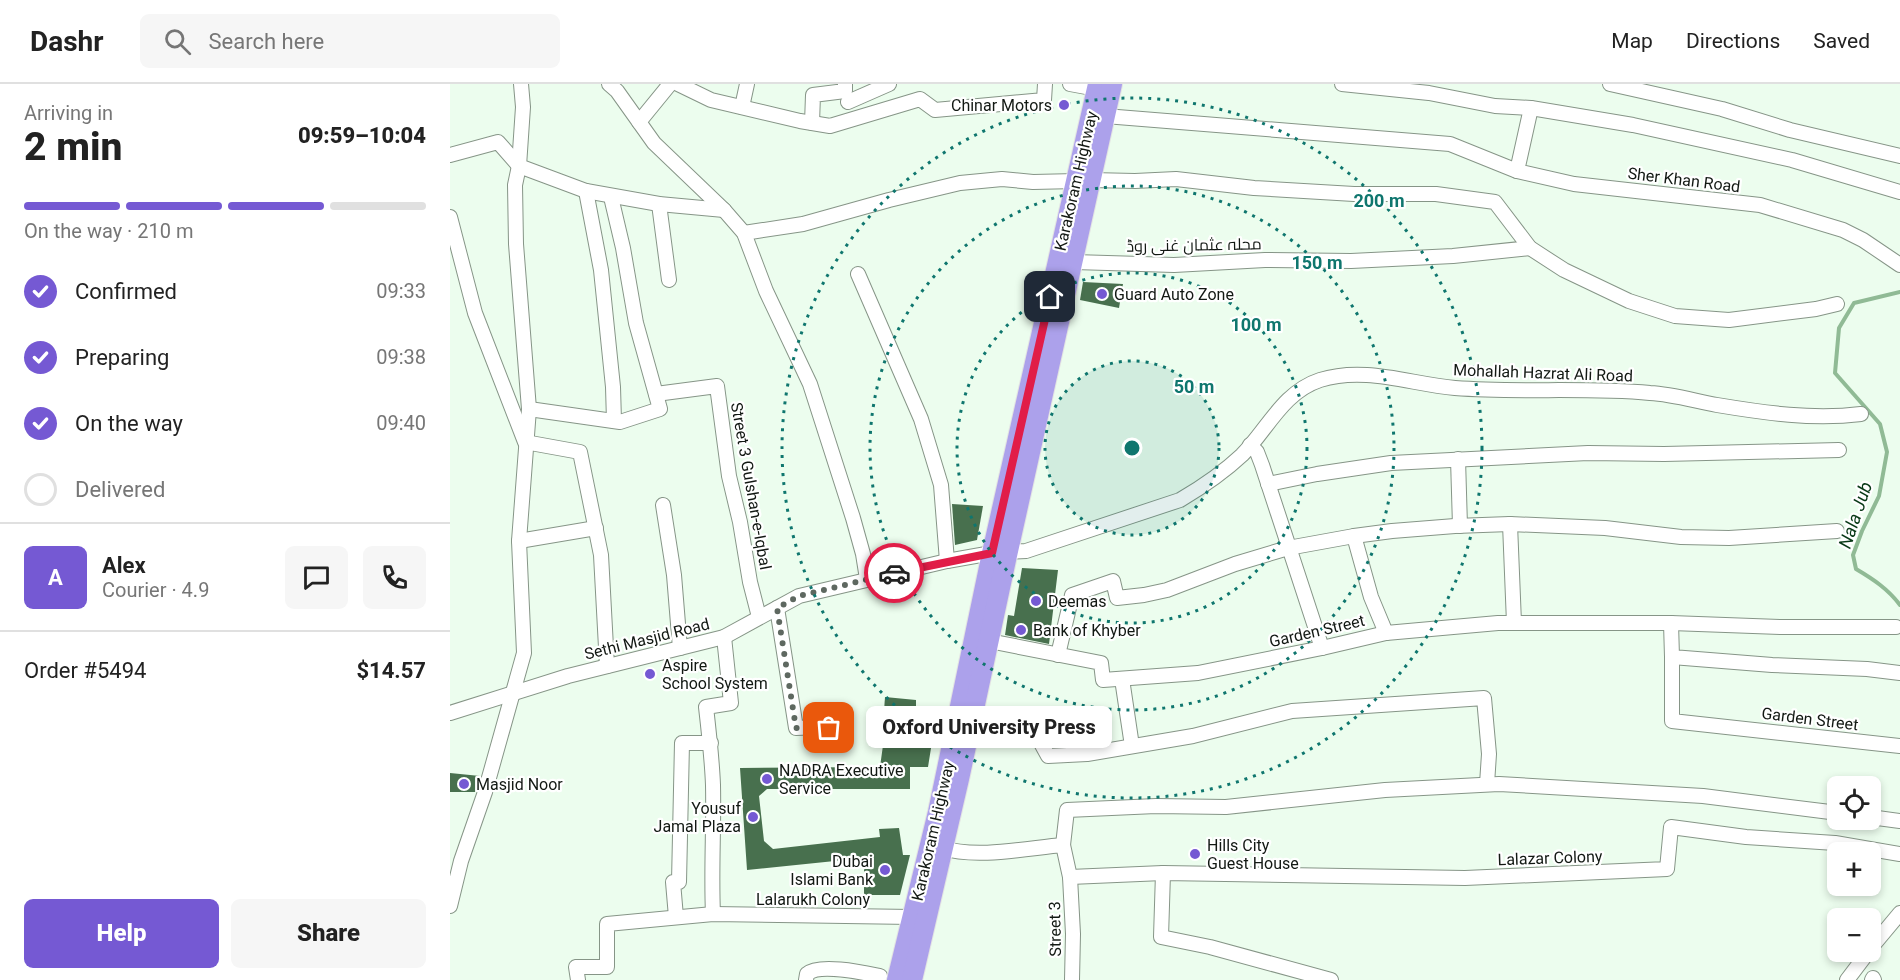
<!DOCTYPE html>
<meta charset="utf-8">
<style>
:root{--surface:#fff;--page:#f6f6f6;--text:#222;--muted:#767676;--line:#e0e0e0;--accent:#7559d3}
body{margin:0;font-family:Roboto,Cairo,sans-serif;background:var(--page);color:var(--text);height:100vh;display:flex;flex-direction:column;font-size:22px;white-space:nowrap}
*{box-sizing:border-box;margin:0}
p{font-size:20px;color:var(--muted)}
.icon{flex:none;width:33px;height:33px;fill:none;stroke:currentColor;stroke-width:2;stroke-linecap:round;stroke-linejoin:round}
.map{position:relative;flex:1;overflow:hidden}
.side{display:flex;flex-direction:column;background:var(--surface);width:450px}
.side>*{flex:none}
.fabs{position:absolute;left:1377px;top:692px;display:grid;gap:12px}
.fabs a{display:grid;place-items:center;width:54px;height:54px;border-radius:9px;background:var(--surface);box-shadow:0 3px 9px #0003;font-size:30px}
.pin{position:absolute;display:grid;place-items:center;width:51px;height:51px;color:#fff;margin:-26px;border-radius:12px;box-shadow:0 3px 9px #0006}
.courier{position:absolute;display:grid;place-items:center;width:60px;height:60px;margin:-30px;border:4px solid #e11d48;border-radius:50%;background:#fff;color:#222;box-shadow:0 2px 8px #0007}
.bubble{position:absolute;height:42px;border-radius:9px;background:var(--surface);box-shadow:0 3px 9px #0003;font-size:20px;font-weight:800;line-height:42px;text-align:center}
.head em{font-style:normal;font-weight:800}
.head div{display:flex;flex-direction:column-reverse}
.head{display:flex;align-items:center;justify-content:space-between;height:102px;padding:0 24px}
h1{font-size:39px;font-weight:800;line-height:45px}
.bar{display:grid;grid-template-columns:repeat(4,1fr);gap:9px 6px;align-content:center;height:72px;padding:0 24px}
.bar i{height:8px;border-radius:4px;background:var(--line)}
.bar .current{background:var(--accent)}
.bar p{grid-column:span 4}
.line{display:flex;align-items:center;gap:15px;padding:0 24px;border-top:2px solid var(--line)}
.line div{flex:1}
.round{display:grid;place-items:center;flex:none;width:63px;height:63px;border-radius:9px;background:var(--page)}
ol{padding:0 24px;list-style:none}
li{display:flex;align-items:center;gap:18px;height:66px}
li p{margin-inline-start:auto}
li .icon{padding:6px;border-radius:50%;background:var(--accent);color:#fff;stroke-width:4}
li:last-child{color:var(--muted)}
li i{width:33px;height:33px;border:3px solid var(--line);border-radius:50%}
.cta{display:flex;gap:12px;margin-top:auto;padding:12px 24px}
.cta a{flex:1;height:69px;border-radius:9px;background:var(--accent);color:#fff;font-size:24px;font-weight:800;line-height:69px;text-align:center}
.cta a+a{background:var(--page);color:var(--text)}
header{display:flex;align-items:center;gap:36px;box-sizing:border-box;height:84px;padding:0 30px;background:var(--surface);border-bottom:2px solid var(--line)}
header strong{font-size:28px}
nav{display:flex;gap:33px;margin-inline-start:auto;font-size:21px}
.search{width:420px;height:54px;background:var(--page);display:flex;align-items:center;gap:15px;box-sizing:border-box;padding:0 21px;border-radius:9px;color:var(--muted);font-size:22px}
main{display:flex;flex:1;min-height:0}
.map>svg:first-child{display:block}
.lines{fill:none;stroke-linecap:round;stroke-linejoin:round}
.stream{stroke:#90ba95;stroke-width:4}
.building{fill:#48704e}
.minor-casing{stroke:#869587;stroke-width:16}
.highway-casing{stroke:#e3e3e3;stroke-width:22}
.minor{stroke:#fff;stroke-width:14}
.highway{stroke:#aca1eb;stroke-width:20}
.done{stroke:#5e6860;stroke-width:6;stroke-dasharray:0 10.8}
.route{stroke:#e11d48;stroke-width:8}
.ring{fill:none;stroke:#0f766e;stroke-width:3;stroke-dasharray:3 6}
.poi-dot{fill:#7559d3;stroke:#fff;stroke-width:2}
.labels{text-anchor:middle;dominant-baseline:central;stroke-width:4.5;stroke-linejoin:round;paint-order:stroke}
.poi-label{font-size:16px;fill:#121813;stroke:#fff;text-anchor:start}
.street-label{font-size:16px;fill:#121813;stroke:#fff}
.water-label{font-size:18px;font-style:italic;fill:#083916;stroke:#fff}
.centre{fill:#0f766e;stroke:#fff;stroke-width:3}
.ring-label{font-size:18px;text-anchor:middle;font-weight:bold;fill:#0f766e;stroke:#fff;stroke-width:4.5;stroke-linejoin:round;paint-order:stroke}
</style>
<header>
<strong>Dashr</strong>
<div class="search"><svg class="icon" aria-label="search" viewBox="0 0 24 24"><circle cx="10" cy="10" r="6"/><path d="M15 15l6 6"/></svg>Search here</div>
<nav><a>Map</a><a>Directions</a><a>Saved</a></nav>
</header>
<main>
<section class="side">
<div class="head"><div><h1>2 min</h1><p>Arriving in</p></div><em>09:59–10:04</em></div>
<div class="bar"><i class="current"></i><i class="current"></i><i class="current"></i><i></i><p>On the way · 210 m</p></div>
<ol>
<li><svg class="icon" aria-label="check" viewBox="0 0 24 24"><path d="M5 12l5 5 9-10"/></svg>Confirmed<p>09:33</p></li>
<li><svg class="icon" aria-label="check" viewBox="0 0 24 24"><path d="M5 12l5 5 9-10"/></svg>Preparing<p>09:38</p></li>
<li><svg class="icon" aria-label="check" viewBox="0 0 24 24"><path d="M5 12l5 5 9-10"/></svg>On the way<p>09:40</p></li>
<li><i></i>Delivered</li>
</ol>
<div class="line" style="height:108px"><b class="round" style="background:var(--accent);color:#fff">A</b><div><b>Alex</b><p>Courier · 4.9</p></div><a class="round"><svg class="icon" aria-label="chat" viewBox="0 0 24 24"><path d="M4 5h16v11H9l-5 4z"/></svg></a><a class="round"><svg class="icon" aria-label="phone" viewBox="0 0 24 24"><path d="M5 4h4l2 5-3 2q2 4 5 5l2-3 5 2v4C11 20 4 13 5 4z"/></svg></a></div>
<div class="line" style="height:78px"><div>Order #5494</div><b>$14.57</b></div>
<div class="cta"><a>Help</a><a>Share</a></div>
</section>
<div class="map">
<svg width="1450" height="896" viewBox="0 0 1450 896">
<rect width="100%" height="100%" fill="#ecfdee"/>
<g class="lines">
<path class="stream" d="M1450,208L1404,219L1389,244L1385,289L1430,340L1437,368L1429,412L1412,447L1403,471L1406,485C1423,495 1438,505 1450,521"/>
</g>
<g class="building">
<polygon points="633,198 673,200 669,224 630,216"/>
<polygon points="502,420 533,422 527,456 505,461"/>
<polygon points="572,484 608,486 599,560 555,551 558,531 564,532"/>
<polygon points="435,613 466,616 466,631 434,627"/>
<polygon points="435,647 482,658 478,683 460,683 460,705 317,705 309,712 314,757 323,765 430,753 429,745 449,744 453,771 460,771 450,811 414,811 414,774 297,786 290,684 430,683"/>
<polygon points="0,689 30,692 25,708 0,708"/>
</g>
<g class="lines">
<g class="minor-casing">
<g id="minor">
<polyline points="159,0 167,7 204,59 274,126 294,149 316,207 360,300 403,434 413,470 417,495"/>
<polyline points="228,0 261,16 350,37 380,42 470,15 485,26 594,16 595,0"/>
<polyline points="620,0 647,5"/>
<polyline points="892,0 979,9 1045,22 1081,24 1183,41 1342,76 1450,108"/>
<polyline points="1160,0 1272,25 1340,46 1450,72"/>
<polyline points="398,18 439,0"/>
<polyline points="292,23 297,0"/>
<polyline points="1081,24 1067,87 1124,100 1310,121 1393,146 1413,156 1450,181"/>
<polyline points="655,32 1000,60 1067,87"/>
<polyline points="189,38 220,0"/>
<polyline points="362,39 363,11 395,7 395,0"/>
<polyline points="0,71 48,58 69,82 136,107 209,120 274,126"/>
<polyline points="641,96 685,97 726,95 804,104 904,110 986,110 1045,118 1080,164 1114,186 1179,217 1225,232 1279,236 1366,225 1387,220"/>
<polyline points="136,107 151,186 163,303 164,337"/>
<polyline points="209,120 219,196"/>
<polyline points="0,133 25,229 75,358 130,368 151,471 157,582"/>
<polyline points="294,149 353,140 439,116 510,99 552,95 583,98 626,97"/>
<polyline points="624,178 724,181 815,176 901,177 1003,172 1080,164"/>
<polyline points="408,190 471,335 491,401 497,477"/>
<polyline points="206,310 267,302 279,392 290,438 300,498 309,533"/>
<polyline points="79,325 170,338 210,325 186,239 173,164 161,113"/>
<polyline points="800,361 807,368 812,381 872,564"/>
<polyline points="1008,375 1010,442"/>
<polyline points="818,400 867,390 941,379 1138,369 1214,370 1389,366"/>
<polyline points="213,421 224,491 230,564"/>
<polyline points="1060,440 1064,539"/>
<polyline points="904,452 921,513 936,549"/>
<polyline points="69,457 146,444"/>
<path d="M557,468L576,467L730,416C752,403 774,388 792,371C817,346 833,308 870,296C915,282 960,300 1005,304C1070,309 1135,303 1200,309C1222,310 1245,317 1267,321C1315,329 1363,336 1411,330"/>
<polyline points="327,524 346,644 393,642"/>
<polyline points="1221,539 1222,573 1322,581 1417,585 1450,589"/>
<polyline points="539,557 651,579 653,596 748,589 872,564 936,549 1048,539 1221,539 1331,543 1446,543"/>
<polyline points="608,571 622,511 663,497 667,514 694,511 717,506 785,480 838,464 904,452 942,447 1005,442 1060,440 1155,444 1231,453 1279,454 1387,447"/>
<polyline points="1222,573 1222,637 1450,662"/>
<polyline points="672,595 682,662"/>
<polyline points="0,629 118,592 274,553 349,512 497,477 542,469"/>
<polyline points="520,645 587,652 598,672 637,670 743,652 842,627 1034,614 1039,670 1037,700"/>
<polyline points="1420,733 1450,737"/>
<polyline points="613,761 617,726 706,722 776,723 935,706 1049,700 1253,712 1388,729"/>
<path d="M493,764C526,775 578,764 613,761L620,793L713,789L1015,794L1217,785L1221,743L1296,753L1385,759L1450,770"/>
<polyline points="713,789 711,853 760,863 881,896"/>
<polyline points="620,793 623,850 622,896"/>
<polyline points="0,822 11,777 35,708 74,569 69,457 79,325 66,160 65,101 69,82 73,23 71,0"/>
<path d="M263,830C261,787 264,744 263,701C262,675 259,649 256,623L281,619L274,553"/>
<polyline points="226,833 223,798 229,798 232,659 261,659"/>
<polyline points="1420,865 1450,829"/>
<polyline points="128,896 126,883 157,883 157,840 263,830 462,833"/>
<path d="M356,896L357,890C369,879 415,889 430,892"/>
<polyline points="1397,896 1419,867"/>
<polyline points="1422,896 1423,894 1424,896"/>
</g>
</g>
<g class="highway-casing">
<g id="highway">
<polyline points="447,896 488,728 542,469 648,0"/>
<polyline points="462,896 509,695 556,476 662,0"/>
</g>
</g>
<use href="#minor" class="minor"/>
<use href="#highway" class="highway"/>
</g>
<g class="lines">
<polyline class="done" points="379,644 346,644 327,524 349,512 444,489"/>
<polyline class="route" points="444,489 542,469 600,213"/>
</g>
<circle cx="682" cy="364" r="87" fill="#0f766e" fill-opacity=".12"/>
<g class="ring">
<circle cx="682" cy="364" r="87"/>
<circle cx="682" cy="364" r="175"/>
<circle cx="682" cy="364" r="262"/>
<circle cx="682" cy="364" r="350"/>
</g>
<g class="poi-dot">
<circle cx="614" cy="21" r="6"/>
<circle cx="652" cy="210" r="6"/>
<circle cx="586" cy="517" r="6"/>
<circle cx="571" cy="546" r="6"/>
<circle cx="200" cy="590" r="6"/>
<circle cx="317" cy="695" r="6"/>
<circle cx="14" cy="700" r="6"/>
<circle cx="303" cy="733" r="6"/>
<circle cx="745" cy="770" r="6"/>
<circle cx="435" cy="786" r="6"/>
</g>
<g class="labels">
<g class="poi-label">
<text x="602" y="21" text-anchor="end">Chinar Motors</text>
<text x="664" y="210">Guard Auto Zone</text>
<text x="598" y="517">Deemas</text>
<text x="583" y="546">Bank of Khyber</text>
<text x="212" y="581">Aspire<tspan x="212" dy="18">School System</tspan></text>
<text x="329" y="686">NADRA Executive<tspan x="329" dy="18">Service</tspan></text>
<text x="26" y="700">Masjid Noor</text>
<text x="291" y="724" text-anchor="end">Yousuf<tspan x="291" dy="18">Jamal Plaza</tspan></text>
<text x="757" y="761">Hills City<tspan x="757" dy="18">Guest House</tspan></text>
<text x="423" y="777" text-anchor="end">Dubai<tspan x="423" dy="18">Islami Bank</tspan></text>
</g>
<g class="street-label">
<text transform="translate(1234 96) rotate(7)">Sher Khan Road</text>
<text transform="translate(626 97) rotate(-77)">Karakoram Highway</text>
<text transform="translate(744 161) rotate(-1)">محلہ عثمان غنی روڈ</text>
<text transform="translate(1093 289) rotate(2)">Mohallah Hazrat Ali Road</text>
<text transform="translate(301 402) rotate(80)">Street 3 Gulshan-e-Iqbal</text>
<text transform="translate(867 547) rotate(-13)">Garden Street</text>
<text transform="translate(197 555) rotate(-14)">Sethi Masjid Road</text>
<text transform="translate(1360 635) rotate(7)">Garden Street</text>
<text transform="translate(483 747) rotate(-77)">Karakoram Highway</text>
<text transform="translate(1100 774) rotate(-2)">Lalazar Colony</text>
<text x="363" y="815">Lalarukh Colony</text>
<text transform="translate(605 845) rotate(-91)">Street 3</text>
</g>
<g class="water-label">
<text transform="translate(1405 431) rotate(-71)">Nala Jub</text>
</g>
</g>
<circle cx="682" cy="364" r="9" class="centre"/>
<g class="ring-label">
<text x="929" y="123">200 m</text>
<text x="867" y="185">150 m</text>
<text x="806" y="247">100 m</text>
<text x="744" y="309">50 m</text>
</g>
</svg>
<div class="fabs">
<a><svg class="icon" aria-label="locate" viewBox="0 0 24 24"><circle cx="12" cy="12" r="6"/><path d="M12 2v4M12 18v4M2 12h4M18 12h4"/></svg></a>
<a>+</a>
<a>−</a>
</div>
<div class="pin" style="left:379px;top:644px;background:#ea580c"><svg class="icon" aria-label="bag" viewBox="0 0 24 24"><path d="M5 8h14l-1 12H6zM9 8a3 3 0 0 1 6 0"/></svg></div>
<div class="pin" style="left:600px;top:213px;background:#1f2937"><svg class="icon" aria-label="home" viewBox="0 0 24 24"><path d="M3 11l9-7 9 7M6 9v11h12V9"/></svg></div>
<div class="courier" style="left:444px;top:489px"><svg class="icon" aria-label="car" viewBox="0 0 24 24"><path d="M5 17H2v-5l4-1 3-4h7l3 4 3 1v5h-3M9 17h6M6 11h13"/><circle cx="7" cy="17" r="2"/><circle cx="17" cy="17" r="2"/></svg></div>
<div class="bubble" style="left:416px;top:622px;width:246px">Oxford University Press</div>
</div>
</main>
